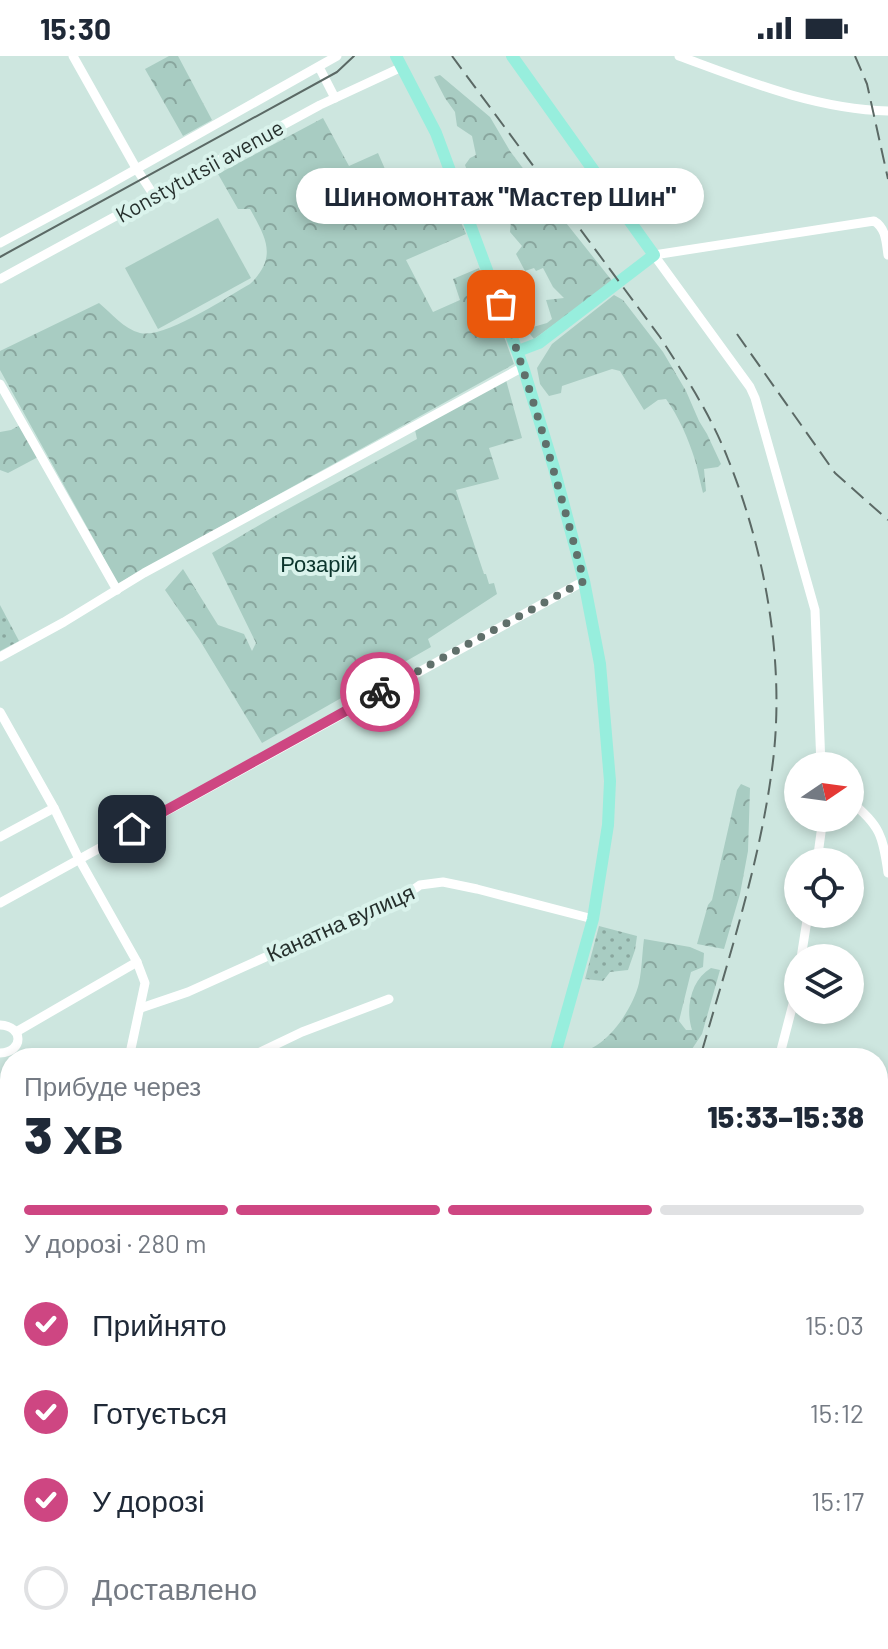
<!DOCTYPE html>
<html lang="uk">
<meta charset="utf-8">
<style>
:root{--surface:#fff;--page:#f6f6f7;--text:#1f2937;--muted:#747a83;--line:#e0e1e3;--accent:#ce4682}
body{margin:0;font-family:Barlow,sans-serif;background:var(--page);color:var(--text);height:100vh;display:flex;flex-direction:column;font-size:30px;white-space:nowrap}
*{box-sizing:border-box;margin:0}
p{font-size:26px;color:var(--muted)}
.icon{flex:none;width:44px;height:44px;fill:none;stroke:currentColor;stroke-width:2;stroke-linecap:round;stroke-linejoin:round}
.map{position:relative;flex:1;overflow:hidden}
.sheet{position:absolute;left:0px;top:992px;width:888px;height:602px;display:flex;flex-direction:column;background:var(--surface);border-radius:32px 32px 0 0;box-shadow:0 4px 12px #0003}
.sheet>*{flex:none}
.needle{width:52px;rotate:77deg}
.tools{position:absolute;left:784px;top:696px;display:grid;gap:16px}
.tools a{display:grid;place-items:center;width:80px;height:80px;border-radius:50%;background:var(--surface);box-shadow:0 4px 12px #0003;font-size:40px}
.pin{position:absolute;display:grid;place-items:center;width:68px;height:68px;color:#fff;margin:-34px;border-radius:16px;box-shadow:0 4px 12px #0006}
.courier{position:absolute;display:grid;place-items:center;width:80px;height:80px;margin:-40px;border:6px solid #ce4682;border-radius:50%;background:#fff;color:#222;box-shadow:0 2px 10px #0007}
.bubble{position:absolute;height:56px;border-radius:28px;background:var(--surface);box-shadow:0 4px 12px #0003;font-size:26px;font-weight:800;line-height:56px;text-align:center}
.headline em{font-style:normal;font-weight:800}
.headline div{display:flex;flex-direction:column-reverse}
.headline{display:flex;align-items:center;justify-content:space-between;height:136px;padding:0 24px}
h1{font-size:52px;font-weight:800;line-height:60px}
.bar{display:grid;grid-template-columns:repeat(4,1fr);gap:12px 8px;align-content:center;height:96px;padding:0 24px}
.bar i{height:10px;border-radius:6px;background:var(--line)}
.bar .current{background:var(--accent)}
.bar p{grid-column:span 4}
ol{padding:0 24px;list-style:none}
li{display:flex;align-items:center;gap:24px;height:88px}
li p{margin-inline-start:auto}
li .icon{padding:8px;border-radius:50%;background:var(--accent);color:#fff;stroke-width:4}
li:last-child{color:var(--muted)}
li i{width:44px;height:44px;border:4px solid var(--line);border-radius:50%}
.status{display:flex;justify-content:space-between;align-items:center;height:56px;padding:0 40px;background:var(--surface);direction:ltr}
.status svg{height:22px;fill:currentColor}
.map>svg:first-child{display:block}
.grass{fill:url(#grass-dots)}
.forest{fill:url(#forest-crowns)}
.pitch{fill:#a8ccc2}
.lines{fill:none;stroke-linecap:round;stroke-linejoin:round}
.minor{stroke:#fff;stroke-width:9}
.major{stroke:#97eedd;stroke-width:12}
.tram{stroke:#5b6965;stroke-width:2}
.rail{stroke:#5b6965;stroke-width:2;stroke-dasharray:16 8;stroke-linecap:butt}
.done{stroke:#60706b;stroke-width:8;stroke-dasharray:0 14.4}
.route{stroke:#ce4682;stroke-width:10}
.labels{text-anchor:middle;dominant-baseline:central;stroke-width:8;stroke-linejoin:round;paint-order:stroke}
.street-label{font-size:22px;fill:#26302d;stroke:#daf3ec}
.park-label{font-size:22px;fill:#0b342c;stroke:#daf3ec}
</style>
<div class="status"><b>15:30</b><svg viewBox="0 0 49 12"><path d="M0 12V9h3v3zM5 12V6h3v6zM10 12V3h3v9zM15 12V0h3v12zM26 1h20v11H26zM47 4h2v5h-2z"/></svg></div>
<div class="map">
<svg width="888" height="1593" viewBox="0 0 888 1593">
<defs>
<pattern id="grass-dots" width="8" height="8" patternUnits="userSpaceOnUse" patternTransform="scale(2)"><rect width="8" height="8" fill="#a8ccc2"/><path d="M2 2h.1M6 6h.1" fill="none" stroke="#89a69e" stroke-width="1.8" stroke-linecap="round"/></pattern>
<pattern id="forest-crowns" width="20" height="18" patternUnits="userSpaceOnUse" patternTransform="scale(2)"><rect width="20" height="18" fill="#a8ccc2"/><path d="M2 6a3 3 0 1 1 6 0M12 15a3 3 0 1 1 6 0" fill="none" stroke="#89a69e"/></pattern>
</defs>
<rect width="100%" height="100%" fill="#cde6df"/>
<g class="grass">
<polygon points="0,549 19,585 0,595"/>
<polygon points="599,870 637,880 635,894 628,914 610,916 603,925 585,923"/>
</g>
<g class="forest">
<polygon points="169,0 178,0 212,64 183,80 145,13"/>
<polygon points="440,19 490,61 510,95 528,119 613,226 534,283 526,273 547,267 552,263 546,244 564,242 553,231 543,212 536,215 534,212 525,215 516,198 522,190 510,176 512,153 487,125 473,132 465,109 470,102 476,99 472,80 457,70 455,56 445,42 434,21"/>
<path d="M323,62L349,110L378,97L402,152L446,132L466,178L406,204L433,256L460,244L453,223L479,212L514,308L117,528L97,489L0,314V295L99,247C111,257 124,273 140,277C165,283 227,241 250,228C278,201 266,182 250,153H238L218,118Z"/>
<path d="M614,239L623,244L663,296L686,335L699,365L707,378L721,408L718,411L704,413L706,435L703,437C700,426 698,414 695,404C688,382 679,361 666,343L658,344L644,354L620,315L612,313L562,330L561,337L549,340L540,328L537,312L552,288Z"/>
<polygon points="506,324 522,382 489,392 499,423 456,434 484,518 486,518 489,528 494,527 497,538 428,583 431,591 262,687 199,583 165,534 183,513 218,569 244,578 252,595 256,587 212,497 280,457 417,383 415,374"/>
<polygon points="22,368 40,400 8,417 0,414 0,376 11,374"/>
<polygon points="741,728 750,732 748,795 740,838 724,893 697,888 708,849 712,844 737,734"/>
<path d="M644,883L690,891L704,897L703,911L691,916L679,965L686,974H692C685,952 691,924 711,912L720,914L702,978L686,1002H565L567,992C575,993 584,995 592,992C613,982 634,949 639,927C642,913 642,898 644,883Z"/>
</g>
<polygon class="pitch" points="218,162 251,222 158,273 125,212"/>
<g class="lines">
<g class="minor">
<polyline points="73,0 136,112 153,138"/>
<path d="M679,0C747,25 815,53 888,55"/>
<polyline points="319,11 335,42"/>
<polyline points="0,187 99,134 337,0"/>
<polyline points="0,223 320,49 402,11"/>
<polyline points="0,328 117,534"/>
<polyline points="0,601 64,566 144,517 523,311"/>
<polyline points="0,656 54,752 79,803 137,906 145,927 129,1002"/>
<path d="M821,710L815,554L755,342L750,331L654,199L874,165C886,172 886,186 888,199"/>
<path d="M850,745C880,769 883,780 888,817"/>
<polyline points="0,781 54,752"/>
<polyline points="817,806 823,762"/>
<polyline points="0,847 584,525"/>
<polyline points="801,902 808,858"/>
<polyline points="141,952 188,936 410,836 420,829 443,826 477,833 593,863"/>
<path d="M0,969C24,970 24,996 0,997"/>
<polyline points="16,976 137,906"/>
<polyline points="248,1002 302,976 389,943"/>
<polyline points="779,1002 793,948 798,917"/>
<polyline points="0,1121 10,1116"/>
<polyline points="0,1206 10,1200"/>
<polyline points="0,1292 10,1286"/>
<polyline points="0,1303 10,1321"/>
<polyline points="0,1377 10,1371"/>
<polyline points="0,1492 10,1460"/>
<polyline points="55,1593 57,1584"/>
<polyline points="139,1593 141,1584"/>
<polyline points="219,1593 220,1584"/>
<polyline points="294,1593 295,1584"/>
<polyline points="619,1593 621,1584"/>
</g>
<g class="major">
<polyline points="396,0 436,77 523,311 554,412 584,525 600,608 610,725 608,769 593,863 554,1002"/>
<polyline points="512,0 654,199 539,287 518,295"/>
<polyline points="390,1593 392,1584"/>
</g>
<polyline class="tram" points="0,201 337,16 354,0"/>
<g class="rail">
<path d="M452,0L660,281C685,320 711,359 728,403C766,497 786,611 772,713C759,811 727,907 700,1002"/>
<polyline points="855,0 867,28 888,123"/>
<polyline points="737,278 835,417 888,464"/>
<polyline points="536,1593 539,1584"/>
</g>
</g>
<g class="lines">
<path class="done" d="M380,636L584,525C559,431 533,339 501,248"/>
<polyline class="route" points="132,773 380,636"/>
</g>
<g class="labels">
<g class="street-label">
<text transform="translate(199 114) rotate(-29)">Konstytutsii avenue</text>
<text transform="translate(340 866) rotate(-24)">Канатна вулиця</text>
</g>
<g class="park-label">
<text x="319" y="507">Розарій</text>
</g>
</g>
</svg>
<div class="tools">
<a><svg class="needle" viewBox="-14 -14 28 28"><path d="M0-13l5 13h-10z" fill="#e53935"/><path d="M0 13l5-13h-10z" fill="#747a83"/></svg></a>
<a><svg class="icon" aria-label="locate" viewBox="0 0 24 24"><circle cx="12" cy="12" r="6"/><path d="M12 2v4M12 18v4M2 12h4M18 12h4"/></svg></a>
<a><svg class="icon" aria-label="layers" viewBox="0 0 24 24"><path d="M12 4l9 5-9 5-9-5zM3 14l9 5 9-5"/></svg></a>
</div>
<div class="pin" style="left:501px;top:248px;background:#ea580c"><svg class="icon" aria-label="bag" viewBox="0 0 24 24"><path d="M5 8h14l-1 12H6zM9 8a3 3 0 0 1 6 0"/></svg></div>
<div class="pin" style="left:132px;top:773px;background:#1f2937"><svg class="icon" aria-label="home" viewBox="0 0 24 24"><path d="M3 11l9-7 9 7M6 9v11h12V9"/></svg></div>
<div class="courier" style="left:380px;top:636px"><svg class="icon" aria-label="bike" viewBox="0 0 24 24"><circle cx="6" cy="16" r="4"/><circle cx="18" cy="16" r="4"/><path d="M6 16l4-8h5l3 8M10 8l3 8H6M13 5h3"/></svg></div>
<div class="bubble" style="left:296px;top:112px;width:408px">Шиномонтаж &quot;Мастер Шин&quot;</div>
<section class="sheet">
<div class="headline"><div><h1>3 хв</h1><p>Прибуде через</p></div><em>15:33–15:38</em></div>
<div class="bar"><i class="current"></i><i class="current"></i><i class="current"></i><i></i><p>У дорозі · 280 m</p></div>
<ol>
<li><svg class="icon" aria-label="check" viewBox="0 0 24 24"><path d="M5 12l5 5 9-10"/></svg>Прийнято<p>15:03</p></li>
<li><svg class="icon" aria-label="check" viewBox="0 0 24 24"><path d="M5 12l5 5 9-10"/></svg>Готується<p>15:12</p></li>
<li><svg class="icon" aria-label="check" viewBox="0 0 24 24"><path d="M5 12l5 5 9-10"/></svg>У дорозі<p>15:17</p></li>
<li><i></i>Доставлено</li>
</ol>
</section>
</div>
